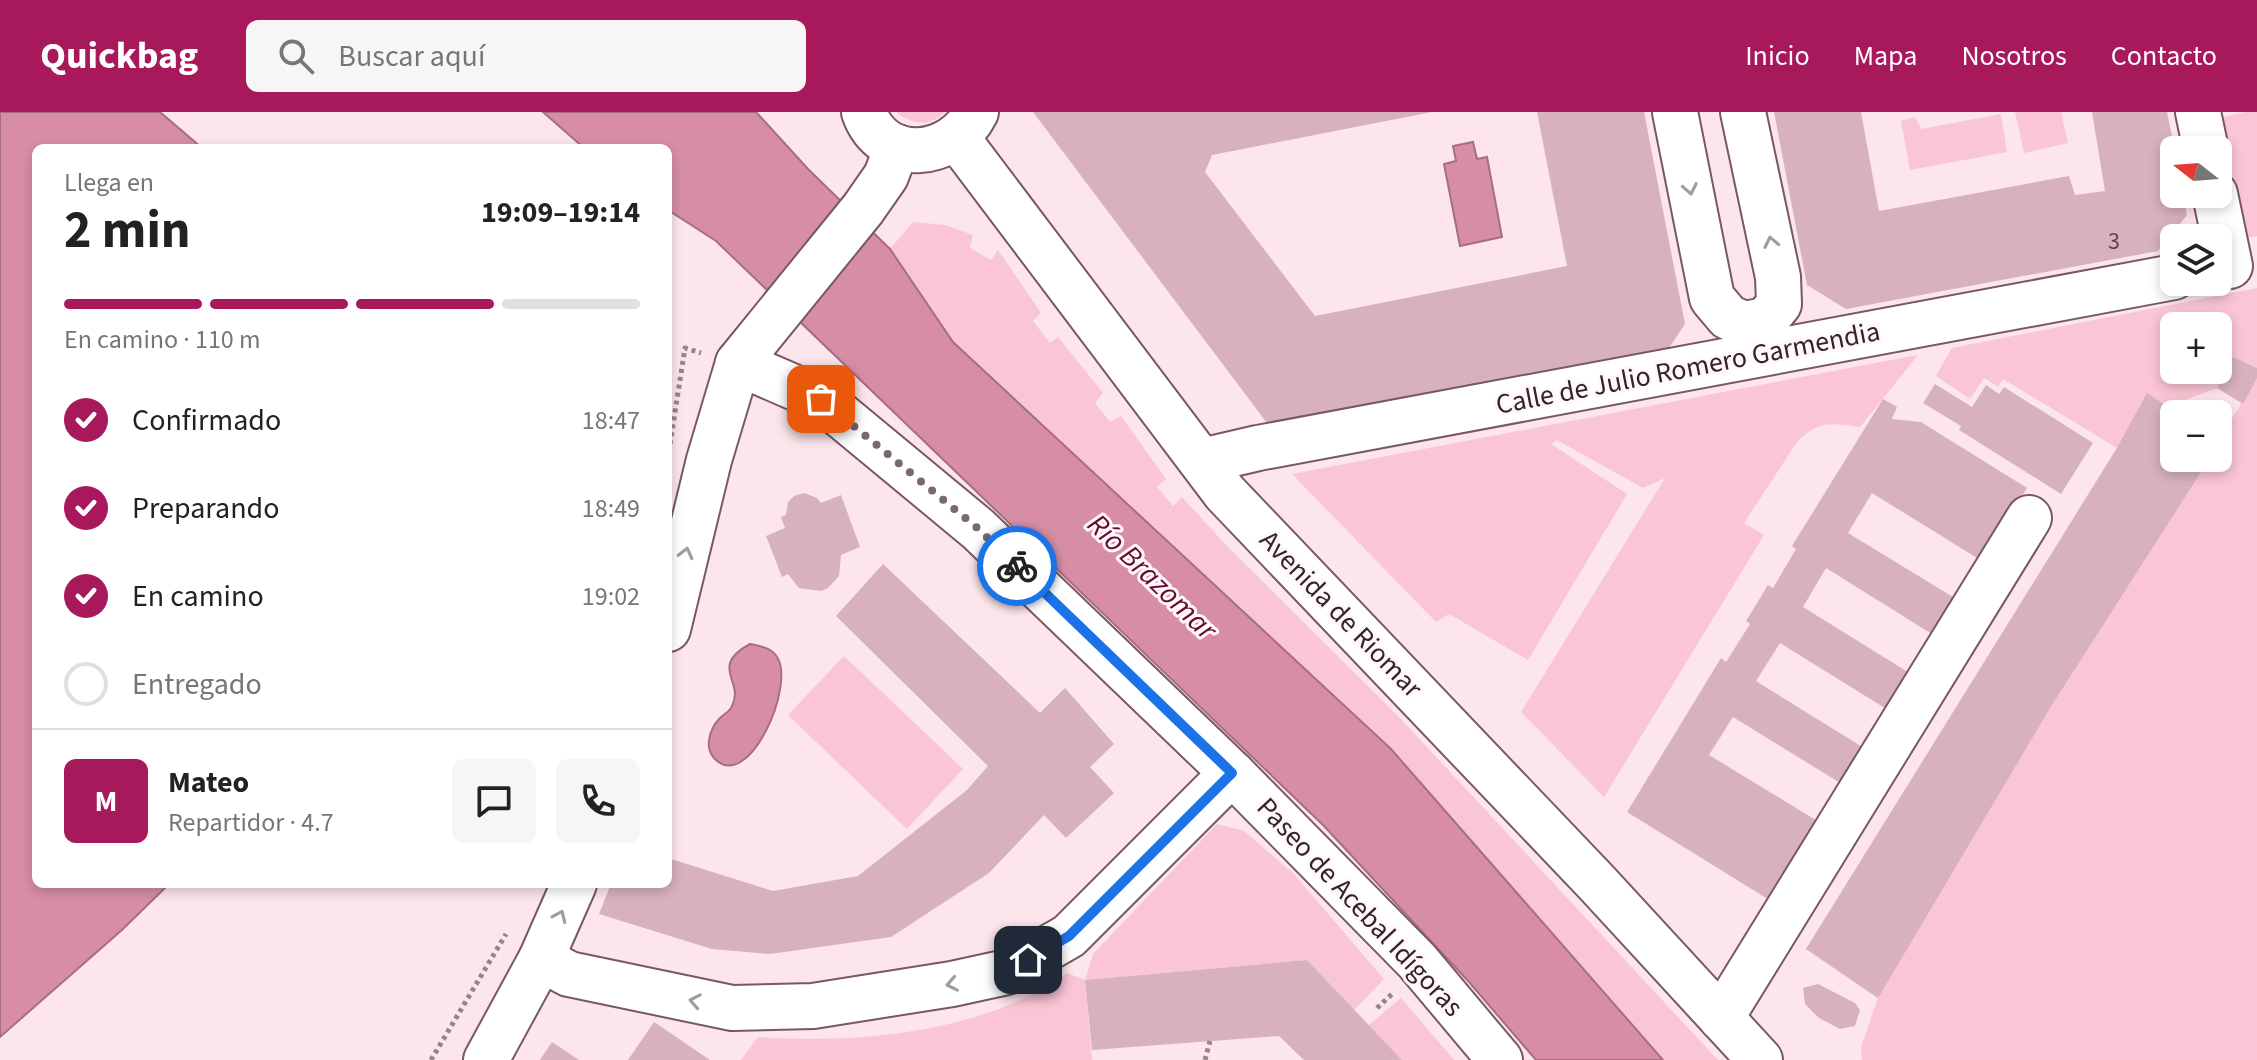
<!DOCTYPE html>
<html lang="es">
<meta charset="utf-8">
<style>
:root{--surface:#fff;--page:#f6f6f6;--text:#222;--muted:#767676;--line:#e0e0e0;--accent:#a7195a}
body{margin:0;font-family:"Source Sans 3",sans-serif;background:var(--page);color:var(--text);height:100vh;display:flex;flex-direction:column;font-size:30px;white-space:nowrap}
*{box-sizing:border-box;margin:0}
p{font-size:26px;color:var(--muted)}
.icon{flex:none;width:44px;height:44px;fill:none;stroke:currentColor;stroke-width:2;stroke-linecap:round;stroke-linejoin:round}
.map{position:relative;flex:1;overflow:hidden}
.panel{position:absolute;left:32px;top:32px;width:640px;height:744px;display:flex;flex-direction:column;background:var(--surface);border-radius:12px;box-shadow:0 4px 12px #0003}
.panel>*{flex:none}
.needle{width:52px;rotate:287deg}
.fabs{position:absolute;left:2160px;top:24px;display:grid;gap:16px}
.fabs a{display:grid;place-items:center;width:72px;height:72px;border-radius:12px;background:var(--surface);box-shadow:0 4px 12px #0003;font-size:40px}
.pin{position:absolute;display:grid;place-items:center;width:68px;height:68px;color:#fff;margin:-34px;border-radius:16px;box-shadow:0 4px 12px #0006}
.courier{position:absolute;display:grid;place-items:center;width:80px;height:80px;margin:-40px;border:6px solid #1a73e8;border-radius:50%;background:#fff;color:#222;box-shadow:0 2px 10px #0007}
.summary em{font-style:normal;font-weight:700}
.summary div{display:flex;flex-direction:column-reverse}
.summary{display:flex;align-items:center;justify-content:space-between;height:136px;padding:0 32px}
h1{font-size:52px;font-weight:700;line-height:60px}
.bar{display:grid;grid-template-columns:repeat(4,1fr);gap:12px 8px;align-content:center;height:96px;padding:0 32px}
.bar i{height:10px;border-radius:6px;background:var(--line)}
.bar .current{background:var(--accent)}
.bar p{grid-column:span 4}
.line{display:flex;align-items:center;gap:20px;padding:0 32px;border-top:2px solid var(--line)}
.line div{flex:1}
.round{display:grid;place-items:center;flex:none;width:84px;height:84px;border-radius:12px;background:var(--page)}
ol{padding:0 32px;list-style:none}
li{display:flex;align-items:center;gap:24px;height:88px}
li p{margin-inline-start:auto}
li .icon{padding:8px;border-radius:50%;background:var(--accent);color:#fff;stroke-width:4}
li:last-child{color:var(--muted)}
li i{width:44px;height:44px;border:4px solid var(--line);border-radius:50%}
header{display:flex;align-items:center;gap:48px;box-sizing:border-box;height:112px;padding:0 40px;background:var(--accent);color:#fff}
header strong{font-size:38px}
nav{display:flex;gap:44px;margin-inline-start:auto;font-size:28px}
.search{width:560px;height:72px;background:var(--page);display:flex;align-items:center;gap:20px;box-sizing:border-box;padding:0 28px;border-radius:12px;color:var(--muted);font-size:30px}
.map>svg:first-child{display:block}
.green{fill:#fac5d4;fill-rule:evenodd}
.water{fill:#d78ea4;stroke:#a66e7f;stroke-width:2}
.building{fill:#d7b2bc}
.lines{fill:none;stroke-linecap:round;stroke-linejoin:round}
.minor-casing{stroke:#785861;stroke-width:48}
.path{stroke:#978489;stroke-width:5;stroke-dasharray:4 4;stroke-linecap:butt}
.minor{stroke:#fff;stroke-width:44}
.oneway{stroke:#a39c9e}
.done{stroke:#79686c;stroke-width:8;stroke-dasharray:0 14.4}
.route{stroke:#1a73e8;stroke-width:10}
.labels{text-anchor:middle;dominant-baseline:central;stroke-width:6;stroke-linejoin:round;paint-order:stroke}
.number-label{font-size:24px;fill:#5b484d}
.street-label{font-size:28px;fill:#322428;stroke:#fff7f9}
.water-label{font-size:30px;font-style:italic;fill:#620b33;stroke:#fff7f9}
</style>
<header>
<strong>Quickbag</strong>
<div class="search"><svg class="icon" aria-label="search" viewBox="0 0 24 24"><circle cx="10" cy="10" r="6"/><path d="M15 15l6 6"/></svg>Buscar aquí</div>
<nav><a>Inicio</a><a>Mapa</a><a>Nosotros</a><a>Contacto</a></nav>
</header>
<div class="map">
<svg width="2257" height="948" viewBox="0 0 2257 948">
<rect width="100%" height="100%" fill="#fce5eb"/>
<g class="green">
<path d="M896,0H945C930,15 912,13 896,0Z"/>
<polygon points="2015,0 2061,0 2068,31 2024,41"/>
<polygon points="2246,0 2257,0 2257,124 2237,128 2212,7"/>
<polygon points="2001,2 2007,40 1910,58 1901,9 1915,5 1921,17"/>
<polygon points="913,110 945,113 973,123 970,136 991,148 998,138 1041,201 1033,209 1050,231 1058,225 1103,281 1095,291 1110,310 1121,304 1166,367 1157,375 1173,394 1182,385 1225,432 1398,604 1718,948 1663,948 1391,637 953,230 890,137"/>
<path d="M2257,176V256L2233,245L2217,276L2169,294L2160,289L2178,302H2174V346H2218V329L2257,266V948H1862L1861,935L1878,886L1806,837L2117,336L2003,267L1998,275L1984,266L1970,287L1936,264L1952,236ZM2174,214H2218V258H2174Z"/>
<path d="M1918,243L1860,315C1832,311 1818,308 1797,330L1744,411L1764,423L1604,685L1521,600L1665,366L1643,376L1557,328L1551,332L1627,382L1528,548L1449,502L1436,510L1292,362Z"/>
<polygon points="844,544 963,657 907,717 788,603"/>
<path d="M1217,712L1244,719L1293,761L1384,867L1354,898L1307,848L1085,868L1092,948H741L758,925C856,932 985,921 1067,861L1085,868L1093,842Z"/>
<polygon points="1401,886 1454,948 1402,948 1369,913"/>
</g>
<g class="water">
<polygon points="0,0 160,0 202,36 36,36 36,772 169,772 123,817 0,925"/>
<polygon points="543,0 756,0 808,57 890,137 953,230 1391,637 1663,948 1536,948 1469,870 1324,714 716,129 668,98 668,36 584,36"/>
<polygon points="1473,30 1477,47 1487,45 1502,125 1460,134 1444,52 1456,49 1453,34"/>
<path d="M750,532C760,534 772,536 777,545C796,573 748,683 714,646C704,635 710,617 719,607C723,602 730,600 732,594C745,569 708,555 750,532Z"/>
</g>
<g class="building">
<polygon points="1033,0 1432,0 1212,43 1205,60 1315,204 1567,154 1537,0 1644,0 1685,212 1665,242 1273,319"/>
<polygon points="1774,0 1861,0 1879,99 2069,64 2075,83 2105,79 2092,0 2167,0 2175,38 2174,82 2183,82 2187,103 2158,139 1846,197 1807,173"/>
<polygon points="2233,245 2257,256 2257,266 2243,292 2217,276"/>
<polygon points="1935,272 1972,295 1986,273 1999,282 2004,275 2093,331 2061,382 1959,318 1961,314 1923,291"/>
<polygon points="2147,281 2178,302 2174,302 2174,346 2210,346 2050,596 1878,886 1806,837 2117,336"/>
<polygon points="1883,287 1897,295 1892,307 1921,310 2027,376 1982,449 1872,381 1848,421 1958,488 1935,524 1826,456 1803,495 1911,562 1888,598 1780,531 1756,569 1864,636 1842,672 1733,605 1709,643 1819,710 1771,789 1627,700 1721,546 1726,550 1750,512 1746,509 1768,473 1773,476 1796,437 1792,434"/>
<polygon points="804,381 817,386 821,391 841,383 860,435 841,443 839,464 828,476 821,479 799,476 788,462 782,465 766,424 785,416 781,405 786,403 788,390 794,384"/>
<polygon points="883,452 1040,601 1065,576 1114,632 1090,655 1114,681 1066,726 1044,703 989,761 891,825 770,842 712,837 599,802 611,772 668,772 668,746 773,779 858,764 967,678 988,654 836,504"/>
<polygon points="1307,848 1402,948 1304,948 1279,924 1092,938 1085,868"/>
<polygon points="1818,872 1855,891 1860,898 1855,914 1840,917 1819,906 1805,892 1803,876"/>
<polygon points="654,910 710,948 628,948"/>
<polygon points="552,930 579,948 540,948"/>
</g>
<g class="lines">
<g class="minor-casing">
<g id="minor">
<path d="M864,0C883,54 952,48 976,0"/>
<polyline points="1675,0 1712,186 1728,205 1744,212 1766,208 1779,192 1778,165 1743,0"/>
<polyline points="2198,0 2206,38"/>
<polyline points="957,26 1225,381 1597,771 1760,948"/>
<polyline points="2215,82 2230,154"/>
<polyline points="738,251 821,287 978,417 1232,661 1417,849 1500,948"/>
<polyline points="1202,349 1258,336 2174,165"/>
<polyline points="668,517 709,348 738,251 863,97 886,64 897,35"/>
<polyline points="541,847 569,862 732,896 813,894 952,872 1007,860 1069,824 1232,661"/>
<polyline points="1721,906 2029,406"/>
<polyline points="486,948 541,847 574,772"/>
</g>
</g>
<g class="path">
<polyline points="670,332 685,236 701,241"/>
<polyline points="1377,896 1393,881"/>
<polyline points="431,948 506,822"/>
<polyline points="1205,948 1210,929"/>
</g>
<use href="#minor" class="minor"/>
</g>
<defs><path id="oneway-chevron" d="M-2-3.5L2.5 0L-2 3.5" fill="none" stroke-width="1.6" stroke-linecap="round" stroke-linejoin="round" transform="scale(2)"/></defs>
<g class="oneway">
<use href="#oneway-chevron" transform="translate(1690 77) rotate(79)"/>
<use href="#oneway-chevron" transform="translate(1771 130) rotate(-102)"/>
<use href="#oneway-chevron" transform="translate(686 441) rotate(-76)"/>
<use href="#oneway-chevron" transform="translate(560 804) rotate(-66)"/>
<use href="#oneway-chevron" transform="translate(952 872) rotate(169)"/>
<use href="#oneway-chevron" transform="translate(695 889) rotate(-169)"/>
</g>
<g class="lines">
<polyline class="done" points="821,287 975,414 1017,454"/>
<polyline class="route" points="1017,454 1232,661 1069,824 1028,848"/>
</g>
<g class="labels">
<g class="number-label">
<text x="2114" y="129">3</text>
</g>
<g class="street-label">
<text transform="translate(1688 256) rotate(-11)">Calle de Julio Romero Garmendia</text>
<text transform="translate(1341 502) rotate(46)">Avenida de Riomar</text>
<text transform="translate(1360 795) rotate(47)">Paseo de Acebal Idígoras</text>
</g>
<g class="water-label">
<text transform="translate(1152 465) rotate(44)">Río Brazomar</text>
</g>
</g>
</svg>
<div class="fabs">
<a><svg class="needle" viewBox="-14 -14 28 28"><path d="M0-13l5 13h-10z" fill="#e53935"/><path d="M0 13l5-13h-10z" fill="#767676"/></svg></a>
<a><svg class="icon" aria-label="layers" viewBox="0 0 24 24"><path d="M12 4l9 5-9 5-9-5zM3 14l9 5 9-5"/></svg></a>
<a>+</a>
<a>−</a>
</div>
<div class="pin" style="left:821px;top:287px;background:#ea580c"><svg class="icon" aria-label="bag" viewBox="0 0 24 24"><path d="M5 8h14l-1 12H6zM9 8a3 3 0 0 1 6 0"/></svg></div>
<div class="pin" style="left:1028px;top:848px;background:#1f2937"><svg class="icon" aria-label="home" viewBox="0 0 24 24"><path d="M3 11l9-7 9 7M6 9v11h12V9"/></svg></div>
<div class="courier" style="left:1017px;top:454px"><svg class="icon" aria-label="bike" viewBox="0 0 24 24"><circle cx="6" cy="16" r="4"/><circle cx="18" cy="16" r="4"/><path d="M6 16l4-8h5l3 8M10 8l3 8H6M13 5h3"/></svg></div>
<section class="panel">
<div class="summary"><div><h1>2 min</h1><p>Llega en</p></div><em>19:09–19:14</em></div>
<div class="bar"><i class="current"></i><i class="current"></i><i class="current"></i><i></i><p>En camino · 110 m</p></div>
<ol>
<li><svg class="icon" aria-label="check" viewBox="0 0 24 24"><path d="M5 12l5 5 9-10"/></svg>Confirmado<p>18:47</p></li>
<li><svg class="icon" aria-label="check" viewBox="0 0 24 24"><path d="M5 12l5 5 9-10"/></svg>Preparando<p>18:49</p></li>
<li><svg class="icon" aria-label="check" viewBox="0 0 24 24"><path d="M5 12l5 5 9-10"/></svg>En camino<p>19:02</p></li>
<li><i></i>Entregado</li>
</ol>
<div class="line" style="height:144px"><b class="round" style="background:var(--accent);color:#fff">M</b><div><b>Mateo</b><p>Repartidor · 4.7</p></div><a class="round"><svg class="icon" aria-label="chat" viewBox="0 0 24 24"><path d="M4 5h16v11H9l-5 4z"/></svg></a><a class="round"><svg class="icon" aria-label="phone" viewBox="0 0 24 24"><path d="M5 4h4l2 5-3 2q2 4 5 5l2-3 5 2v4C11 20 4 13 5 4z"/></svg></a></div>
</section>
</div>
